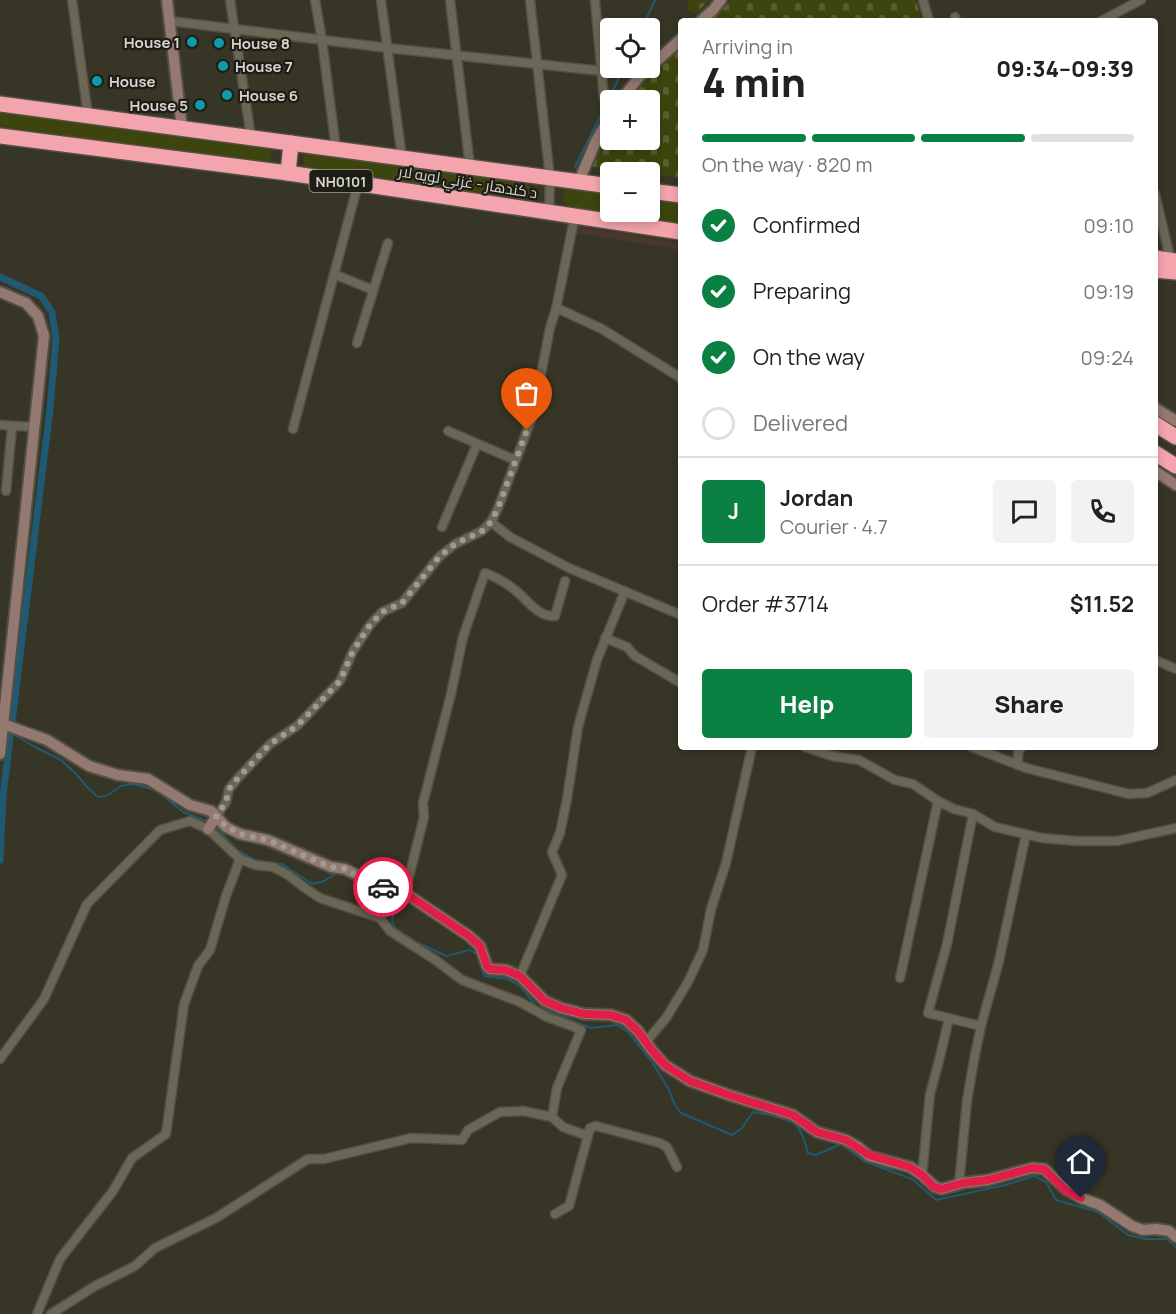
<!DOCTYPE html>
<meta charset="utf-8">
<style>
:root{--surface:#fff;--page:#f2f2f2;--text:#222;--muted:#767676;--line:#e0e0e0;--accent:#0b8043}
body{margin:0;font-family:Manrope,Cairo,sans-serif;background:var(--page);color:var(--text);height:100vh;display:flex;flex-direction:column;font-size:22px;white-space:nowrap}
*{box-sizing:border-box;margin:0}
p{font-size:20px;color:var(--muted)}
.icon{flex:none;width:33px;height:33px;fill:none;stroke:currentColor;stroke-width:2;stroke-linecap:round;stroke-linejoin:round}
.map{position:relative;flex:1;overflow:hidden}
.panel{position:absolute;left:678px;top:18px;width:480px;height:732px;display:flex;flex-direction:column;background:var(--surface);border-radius:6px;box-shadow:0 3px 9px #0003}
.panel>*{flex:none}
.buttons{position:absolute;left:600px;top:18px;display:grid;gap:12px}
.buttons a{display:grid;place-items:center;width:60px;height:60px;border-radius:6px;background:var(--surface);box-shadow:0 3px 9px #0003;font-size:30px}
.pin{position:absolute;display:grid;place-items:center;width:51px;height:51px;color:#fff;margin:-62px -26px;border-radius:50% 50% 50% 0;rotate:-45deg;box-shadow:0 0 6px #0007}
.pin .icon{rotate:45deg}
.courier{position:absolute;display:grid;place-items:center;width:60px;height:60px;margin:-30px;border:4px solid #e11d48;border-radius:50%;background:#fff;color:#222;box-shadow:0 2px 8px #0007}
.head em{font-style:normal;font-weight:800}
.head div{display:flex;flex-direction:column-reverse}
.head{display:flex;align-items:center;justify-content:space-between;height:102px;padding:0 24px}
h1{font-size:39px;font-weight:800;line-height:45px}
.bar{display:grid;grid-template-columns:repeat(4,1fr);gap:9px 6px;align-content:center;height:72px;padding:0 24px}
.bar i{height:8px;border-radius:4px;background:var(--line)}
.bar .selected{background:var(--accent)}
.bar p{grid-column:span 4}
.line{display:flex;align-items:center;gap:15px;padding:0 24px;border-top:2px solid var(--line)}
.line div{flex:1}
.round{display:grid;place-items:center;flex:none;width:63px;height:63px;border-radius:6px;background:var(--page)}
ol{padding:0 24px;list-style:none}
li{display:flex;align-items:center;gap:18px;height:66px}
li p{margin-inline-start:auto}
li .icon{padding:6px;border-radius:50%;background:var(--accent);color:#fff;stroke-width:4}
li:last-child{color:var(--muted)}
li i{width:33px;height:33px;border:3px solid var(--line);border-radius:50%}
.action{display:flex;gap:12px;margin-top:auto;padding:12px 24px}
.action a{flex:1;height:69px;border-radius:6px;background:var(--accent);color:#fff;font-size:24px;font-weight:800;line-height:69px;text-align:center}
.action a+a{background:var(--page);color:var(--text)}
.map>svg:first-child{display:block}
.commercial{fill:#48382c}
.green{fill:#3d440d}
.cemetery{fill:url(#cemetery-stones)}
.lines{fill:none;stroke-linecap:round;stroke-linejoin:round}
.stream{stroke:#1f5972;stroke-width:2}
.canal{stroke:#1f5972;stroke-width:7}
.street-casing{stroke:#535043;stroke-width:11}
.secondary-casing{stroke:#535043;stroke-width:14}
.highway-casing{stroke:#535043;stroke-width:18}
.street{stroke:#6a6756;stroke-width:8}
.secondary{stroke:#937970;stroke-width:10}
.highway{stroke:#f4a4ac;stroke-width:15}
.done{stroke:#9f9d92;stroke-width:6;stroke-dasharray:0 10.8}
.route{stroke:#e11d48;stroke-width:8}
.culture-dot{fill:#0f9aa8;stroke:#1d1c15;stroke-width:2}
.labels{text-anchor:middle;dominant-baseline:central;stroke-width:4.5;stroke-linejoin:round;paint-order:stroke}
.shield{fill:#1d1c15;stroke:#9f9e95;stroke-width:1.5}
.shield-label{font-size:14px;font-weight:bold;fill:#d7d5cc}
.poi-label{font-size:15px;font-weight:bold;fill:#d7d5cc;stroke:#1d1c15;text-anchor:start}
.street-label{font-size:15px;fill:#d7d5cc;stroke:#1d1c15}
</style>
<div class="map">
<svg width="1176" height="1314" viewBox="0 0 1176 1314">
<defs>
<pattern id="cemetery-stones" width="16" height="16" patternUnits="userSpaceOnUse" patternTransform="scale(1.5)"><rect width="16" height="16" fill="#3d440d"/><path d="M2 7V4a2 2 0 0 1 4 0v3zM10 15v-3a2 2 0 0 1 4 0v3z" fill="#585e2f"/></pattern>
</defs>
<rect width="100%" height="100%" fill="#373525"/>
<polygon class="commercial" points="577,226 681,243 681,250 576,233"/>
<g class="green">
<polygon points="0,110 263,143 270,148 272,155 270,161 263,164 0,126"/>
<path d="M311,152L523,182L529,186L532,191C528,201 522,201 512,200L309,170L304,167L303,157L306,153Z"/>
<path d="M571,187L610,193V212H650V199L681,203V223L571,208C564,203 562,199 564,191Z"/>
</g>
<g class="cemetery">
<polygon points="688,0 710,0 696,13 687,10"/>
<polygon points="732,0 916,0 922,21 708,21"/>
<polygon points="681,46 681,178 650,174 650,172 639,172 592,167 610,129 610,140 650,140 650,100 629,100 643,81"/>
</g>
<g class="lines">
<g class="stream">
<polyline points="642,28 655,0"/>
<polyline points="575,167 624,68"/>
<polyline points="8,731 35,747 61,760 77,775 87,787 98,797 106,796 121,786 132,784 156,790 183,812 209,822"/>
<polyline points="214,825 237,850 257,861"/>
<polyline points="272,863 282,864 312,884 324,881 337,873 352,878"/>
<polyline points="357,880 370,893 394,897 397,903 392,919 394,927 416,942 446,956 470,950 478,955"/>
<path d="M480,963L484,976L508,979L521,987L537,1007L591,1028L617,1025L628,1032L652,1062L668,1088L675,1105L681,1113L732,1135L741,1129L753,1112C762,1113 789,1119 796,1125C803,1132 805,1144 808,1153L816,1155L841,1144L864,1161L912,1179L936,1200L1005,1185L1034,1176L1046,1182L1056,1200L1098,1212L1128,1235L1145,1239H1167L1176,1247"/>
</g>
<polyline class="canal" points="0,277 41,296 52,312 56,339 50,409 3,796 0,860"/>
<g class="street-casing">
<g id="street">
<polyline points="72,0 88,116"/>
<polyline points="230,0 251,137"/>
<polyline points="315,0 322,40 336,149"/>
<polyline points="381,0 402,158"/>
<polyline points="450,0 470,167"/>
<polyline points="530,0 550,178 549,212"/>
<polyline points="595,0 604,99"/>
<polyline points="923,0 929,21"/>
<polyline points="955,17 956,21"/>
<polyline points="170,21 388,48 602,71"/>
<polyline points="1101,21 1141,0"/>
<polyline points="1155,194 1171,262"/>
<polyline points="334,274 373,290"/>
<polyline points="556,309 561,310 602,329 681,378"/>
<polyline points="357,343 388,243"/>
<polyline points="0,425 34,427"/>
<polyline points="293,429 358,184"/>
<polyline points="448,431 515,460"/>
<polyline points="6,491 12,426"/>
<polyline points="491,522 510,537 569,568 681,615"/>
<polyline points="442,527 477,444"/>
<polyline points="605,638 627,647 635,656 681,683"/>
<polyline points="1155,660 1176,669"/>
<polyline points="805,747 832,756 859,760 895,780 913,784 938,801 954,809 973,814 995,827 1042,838 1076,841 1117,841 1176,828"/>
<polyline points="972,747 1026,768 1129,794 1147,793 1176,780"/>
<polyline points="1018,765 1018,753 1021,747"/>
<polyline points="973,814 947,944 928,1013 981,1026"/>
<polyline points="216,817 226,802 229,789 238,778 270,744 297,726 340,681 353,651 370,625 382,612 402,603 439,557 455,544 482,531 491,522 498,508 533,415 550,328 556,309 575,215"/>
<path d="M405,893L424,817L423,803L451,694L463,637L485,573C496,577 505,582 515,590C527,599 537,617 555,616L565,581"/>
<polyline points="520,976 562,875 552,852 560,833 567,799 578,727 597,660 625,591"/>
<polyline points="900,978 938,801"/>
<polyline points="646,1042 666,1018 688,982 703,950 711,909 726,863 752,747"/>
<polyline points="0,1059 44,999 87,904 160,830 190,821 208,829 240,859 255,865 273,867 288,875 305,888 320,898 380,918 390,931 434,959 462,980 520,1002 547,1017 572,1026 581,1030 557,1088 552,1117"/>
<polyline points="922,1175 930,1094 940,1057 949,1018"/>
<polyline points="959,1184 967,1101 974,1060 981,1026 999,961 1026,834"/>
<polyline points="555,1214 569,1206 590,1128 596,1126 660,1143 667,1147 677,1167"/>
<polyline points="37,1314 60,1259 113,1191 132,1158 166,1134 184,1004 198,966 210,950 226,896 240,859"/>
<polyline points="51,1314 95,1286 135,1266 155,1248 216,1218 308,1159 324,1159 411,1138 462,1140 468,1130 500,1112 523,1111 552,1117 563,1127 588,1136"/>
</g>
</g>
<g class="secondary-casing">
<g id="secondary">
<polyline points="167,0 182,129"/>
<polyline points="701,21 713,10 721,0"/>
<polyline points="650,67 681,39"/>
<polyline points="621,100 640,76 649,68"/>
<polyline points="579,181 596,141 610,117"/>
<polyline points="0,292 26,303 38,316 44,336 0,754"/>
<polyline points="1155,408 1176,421"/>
<polyline points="1155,471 1176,485"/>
<polyline points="3,724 47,740 89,766 118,775 148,779 190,805 211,811 226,827 240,834 268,840 331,867 345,869 373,883 405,893 469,936 480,946 487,966 490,969 506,970 520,976 545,1001 561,1008 584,1014 611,1015 626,1020 638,1031 651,1049 665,1065 690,1081 729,1095 793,1115 817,1132 846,1140 858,1147 869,1156 910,1167 922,1175 935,1187 942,1189 963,1183 988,1180 1032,1168 1044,1169 1067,1190 1081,1198 1100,1205 1132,1226 1143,1230 1156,1229 1169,1231 1176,1237"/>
<polyline points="208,829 216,817"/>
</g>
</g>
<g class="highway-casing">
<g id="highway">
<polyline points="0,104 610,186"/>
<polyline points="0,136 288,173 681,232"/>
<polyline points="288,173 291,143"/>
<polyline points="650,191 681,195"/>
<polyline points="1155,258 1176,261"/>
<polyline points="1155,270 1176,272"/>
<polyline points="1155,424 1176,437"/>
<polyline points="1155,453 1176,466"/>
</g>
</g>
<use href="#street" class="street"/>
<use href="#secondary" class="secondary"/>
<use href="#highway" class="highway"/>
</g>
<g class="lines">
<polyline class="done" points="383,887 373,884 345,869 331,867 268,840 240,834 226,826 216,817 226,802 229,789 238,778 270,744 297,726 340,681 353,651 370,625 382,612 402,603 439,557 455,544 482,531 491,522 498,508 527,430"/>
<polyline class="route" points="383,887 405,893 469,936 480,946 487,966 490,969 506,970 520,976 545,1001 561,1008 584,1014 611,1015 626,1020 638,1031 651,1049 665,1065 690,1081 729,1095 793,1115 817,1132 846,1140 869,1155 910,1167 922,1175 934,1187 942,1189 963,1183 988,1180 1032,1168 1044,1169 1066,1191 1081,1198"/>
</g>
<g class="culture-dot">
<circle cx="192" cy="42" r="6"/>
<circle cx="219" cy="43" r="6"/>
<circle cx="223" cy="66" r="6"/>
<circle cx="97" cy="81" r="6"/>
<circle cx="227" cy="95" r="6"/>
<circle cx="200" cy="105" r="6"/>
</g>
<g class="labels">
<rect class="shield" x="309.5" y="170" width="63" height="22" rx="4.5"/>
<g class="shield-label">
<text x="341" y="181">NH0101</text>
</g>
<g class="poi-label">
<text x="180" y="42" text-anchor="end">House 1</text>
<text x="231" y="43">House 8</text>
<text x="235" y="66">House 7</text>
<text x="109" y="81">House</text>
<text x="239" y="95">House 6</text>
<text x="188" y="105" text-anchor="end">House 5</text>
</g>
<g class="street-label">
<text transform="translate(468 182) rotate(9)">د کندهار - غزني لويه لار</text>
</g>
</g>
</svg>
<div class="buttons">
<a><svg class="icon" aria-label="locate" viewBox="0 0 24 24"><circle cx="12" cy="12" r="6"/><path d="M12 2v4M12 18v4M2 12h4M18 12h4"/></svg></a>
<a>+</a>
<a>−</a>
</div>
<div class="pin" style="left:527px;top:430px;background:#ea580c"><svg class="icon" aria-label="bag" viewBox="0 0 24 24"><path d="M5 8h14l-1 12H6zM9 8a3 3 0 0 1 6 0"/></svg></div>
<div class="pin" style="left:1081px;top:1198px;background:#1f2937"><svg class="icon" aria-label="home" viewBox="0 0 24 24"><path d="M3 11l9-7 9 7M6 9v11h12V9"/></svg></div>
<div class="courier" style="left:383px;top:887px"><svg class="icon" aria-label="car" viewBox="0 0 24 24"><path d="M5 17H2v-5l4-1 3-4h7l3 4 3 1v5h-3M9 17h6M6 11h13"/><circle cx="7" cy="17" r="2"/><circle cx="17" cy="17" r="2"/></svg></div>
<section class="panel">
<div class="head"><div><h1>4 min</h1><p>Arriving in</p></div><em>09:34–09:39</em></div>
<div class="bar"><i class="selected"></i><i class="selected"></i><i class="selected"></i><i></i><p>On the way · 820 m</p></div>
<ol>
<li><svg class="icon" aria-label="check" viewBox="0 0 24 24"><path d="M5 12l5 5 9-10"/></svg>Confirmed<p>09:10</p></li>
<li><svg class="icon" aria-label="check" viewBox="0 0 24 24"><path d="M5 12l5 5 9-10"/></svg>Preparing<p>09:19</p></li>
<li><svg class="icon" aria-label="check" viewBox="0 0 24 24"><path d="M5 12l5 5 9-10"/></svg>On the way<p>09:24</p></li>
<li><i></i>Delivered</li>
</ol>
<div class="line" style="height:108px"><b class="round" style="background:var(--accent);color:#fff">J</b><div><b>Jordan</b><p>Courier · 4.7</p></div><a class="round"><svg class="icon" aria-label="chat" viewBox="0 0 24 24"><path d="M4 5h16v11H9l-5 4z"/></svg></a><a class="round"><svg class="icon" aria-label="phone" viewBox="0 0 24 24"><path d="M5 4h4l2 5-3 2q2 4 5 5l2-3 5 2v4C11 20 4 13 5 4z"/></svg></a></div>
<div class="line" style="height:78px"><div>Order #3714</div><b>$11.52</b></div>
<div class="action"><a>Help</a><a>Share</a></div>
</section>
</div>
